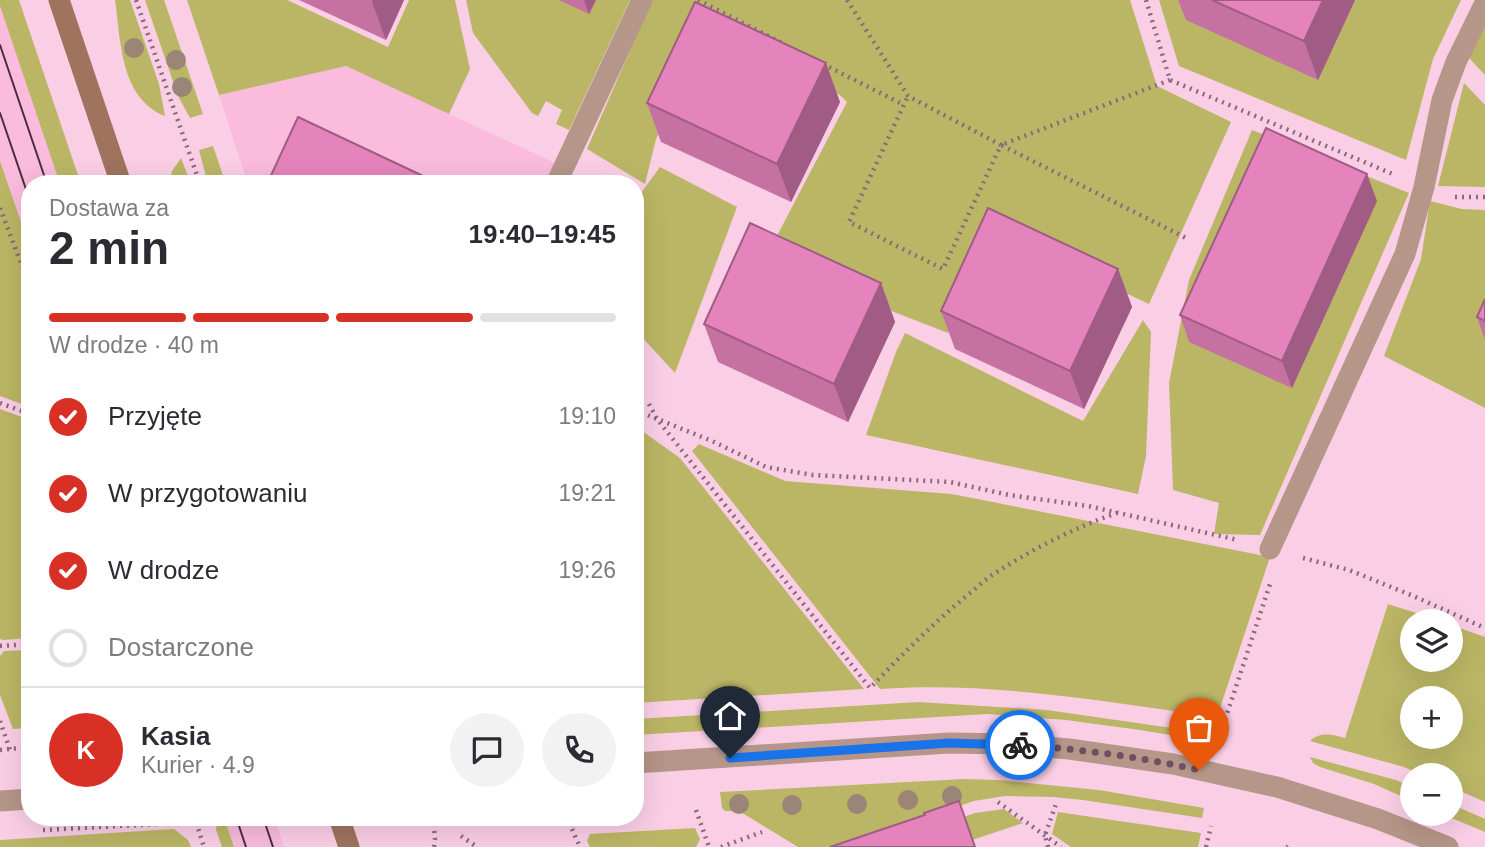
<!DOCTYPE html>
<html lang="pl">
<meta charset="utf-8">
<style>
:root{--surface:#fff;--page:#f2f2f3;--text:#2b2b33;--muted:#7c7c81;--line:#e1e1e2;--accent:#d93025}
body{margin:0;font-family:Helvetica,sans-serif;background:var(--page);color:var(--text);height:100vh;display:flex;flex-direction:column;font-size:26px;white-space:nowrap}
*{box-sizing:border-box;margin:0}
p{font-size:23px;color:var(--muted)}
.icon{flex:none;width:38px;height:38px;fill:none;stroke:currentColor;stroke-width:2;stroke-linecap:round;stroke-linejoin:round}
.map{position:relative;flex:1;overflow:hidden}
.panel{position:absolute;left:21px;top:175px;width:623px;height:651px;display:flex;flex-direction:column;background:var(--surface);border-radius:28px;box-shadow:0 7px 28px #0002}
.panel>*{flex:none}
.tools{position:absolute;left:1400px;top:609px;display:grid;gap:14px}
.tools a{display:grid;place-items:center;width:63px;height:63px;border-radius:50%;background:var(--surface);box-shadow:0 7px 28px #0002;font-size:35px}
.pin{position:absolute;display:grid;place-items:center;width:60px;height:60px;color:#fff;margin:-72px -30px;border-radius:50% 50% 50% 0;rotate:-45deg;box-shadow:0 0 7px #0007}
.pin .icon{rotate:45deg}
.courier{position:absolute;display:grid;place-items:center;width:70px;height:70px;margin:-35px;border:5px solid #1a73e8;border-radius:50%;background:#fff;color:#222;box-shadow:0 2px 9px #0007}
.overview em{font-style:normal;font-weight:700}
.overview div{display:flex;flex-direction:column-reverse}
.overview{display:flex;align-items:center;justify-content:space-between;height:119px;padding:0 28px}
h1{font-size:46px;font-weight:700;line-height:52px}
.bar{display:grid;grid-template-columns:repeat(4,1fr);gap:10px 7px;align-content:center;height:84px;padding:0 28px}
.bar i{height:9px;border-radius:5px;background:var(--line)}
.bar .selected{background:var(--accent)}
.bar p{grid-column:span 4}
.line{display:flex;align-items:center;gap:18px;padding:0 28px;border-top:2px solid var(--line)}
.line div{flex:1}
.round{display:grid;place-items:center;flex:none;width:74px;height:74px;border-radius:37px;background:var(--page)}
ol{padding:0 28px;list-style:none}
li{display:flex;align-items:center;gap:21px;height:77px}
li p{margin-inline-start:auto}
li .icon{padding:7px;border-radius:50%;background:var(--accent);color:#fff;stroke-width:4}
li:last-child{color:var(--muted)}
li i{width:38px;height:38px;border:4px solid var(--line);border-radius:50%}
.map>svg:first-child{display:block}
.built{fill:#fabbdd}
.green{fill:#bbb665;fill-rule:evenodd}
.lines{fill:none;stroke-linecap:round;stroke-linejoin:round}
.path{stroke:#8a697c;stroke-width:4.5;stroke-dasharray:2 5;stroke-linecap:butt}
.minor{stroke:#b59688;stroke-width:21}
.tertiary{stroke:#b59688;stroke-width:21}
.secondary{stroke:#9f735e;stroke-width:21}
.tram{stroke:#492e3e;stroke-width:2}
.tree{fill:#9a8576}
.wall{fill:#c572a2}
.shaded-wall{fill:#a05c84}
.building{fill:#e584bc;stroke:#a05c84;stroke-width:2}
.done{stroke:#6f5062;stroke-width:7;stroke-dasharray:0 12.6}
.route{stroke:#1a73e8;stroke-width:9}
</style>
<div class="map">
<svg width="1485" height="847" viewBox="0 0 1485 847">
<rect width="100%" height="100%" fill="#facfe6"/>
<g class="built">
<polygon points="0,6 60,184 30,184 30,248 0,161"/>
<polygon points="346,66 557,164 548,184 248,184 219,95"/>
<polygon points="224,817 252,817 275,820 284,847 234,847"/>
</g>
<g class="green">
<polygon points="0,0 19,0 81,184 60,184 0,6"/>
<path d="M115,0H130L159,84L165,116C120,98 121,41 115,0Z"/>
<polygon points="145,0 164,0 203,114 190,118 178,96"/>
<polygon points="187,0 287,0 388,47 409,0 455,0 470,69 449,114 346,66 219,95"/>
<polygon points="466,0 630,0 569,130 556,124 562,110 546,101 538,116 532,113 473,33"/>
<polygon points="652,0 1130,0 1157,86 1231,122 1149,304 999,234 948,333 894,312 769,251 847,102 840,95 708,33 656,139 645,184 587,149"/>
<polygon points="1159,0 1461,0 1433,59 1406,160 1179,66"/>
<polygon points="1485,25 1485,75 1468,57"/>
<polygon points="1464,83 1485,105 1485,187 1438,186"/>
<polygon points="1252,130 1409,193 1260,535 1214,534 1219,503 1173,490 1169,383 1189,280"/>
<polygon points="213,146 226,184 208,184 199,150"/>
<polygon points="181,158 191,184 169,184 172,171"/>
<polygon points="0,161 30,248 30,407 0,396"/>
<polygon points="660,167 737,207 675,373 639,334 635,322 635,201"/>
<polygon points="1430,201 1462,209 1485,210 1485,408 1384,356 1421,259"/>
<polygon points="1143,320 1151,332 1146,456 1138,494 866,435 896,352 905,333 1083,421"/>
<polygon points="0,409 30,420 30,638 3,640 0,639"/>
<polygon points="635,426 680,458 864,689 635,703"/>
<path d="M699,444L785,481L952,494L1270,557L1217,717C1106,702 992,681 880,689L692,451Z"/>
<path d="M1388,604L1441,621H1412V660H1451V625L1485,637V802L1451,787V775H1423L1404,767L1310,741C1321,731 1332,735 1345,738ZM1412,698H1451V737H1412Z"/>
<polygon points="30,650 30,728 13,729 0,695 0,656 4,651"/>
<polygon points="919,702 1047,710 1214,734 1212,742 1140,730 1066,720 987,714 635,735 635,719"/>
<polygon points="1310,757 1396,780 1412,787 1412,801 1374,784 1320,767 1313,763"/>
<polygon points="964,779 999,780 1099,790 1204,808 1202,818 1083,800 1053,797 1005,796 974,801 838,847 798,847 739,811 725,811 722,808 720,792"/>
<polygon points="1451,804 1485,819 1485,832 1442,814 1451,814"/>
<polygon points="1004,809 1023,823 951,847 878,847 975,813"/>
<polygon points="1058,812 1201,833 1198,847 1071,847 1052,834"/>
<polygon points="218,817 224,817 234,847 222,847 216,830"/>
<polygon points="695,828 700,839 696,847 590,847 587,841 590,834"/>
<polygon points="174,829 188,840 191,847 0,847 0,840"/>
</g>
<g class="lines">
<g class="path">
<polyline points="136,0 200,184"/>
<polyline points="698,0 784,44"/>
<polyline points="847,0 908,96 1001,145 943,269 849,222 908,96"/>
<polyline points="1146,0 1170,80 1395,175"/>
<polyline points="823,64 904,105"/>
<polyline points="1170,80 1001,145 1188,239"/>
<polyline points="1455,197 1485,197"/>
<polyline points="0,208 30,287"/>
<polyline points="0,403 30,414"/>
<path d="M649,404L657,419L870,688C900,657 930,626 963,599C973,591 982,582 992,575C1031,550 1073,528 1117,513"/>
<polyline points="635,410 712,441 766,467 813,475 950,482 1009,495 1088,506 1238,540"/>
<polyline points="1303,558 1349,570 1411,595 1485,628"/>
<polyline points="0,646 30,644"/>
<polyline points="0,721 10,750"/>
<polyline points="1223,726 1271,581"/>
<polyline points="0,750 30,747"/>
<polyline points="998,802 1061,847"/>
<polyline points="696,810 709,847"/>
<polyline points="200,817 196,822 204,847"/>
<polyline points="433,817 435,839 434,847"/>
<polyline points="572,829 580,847"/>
<polyline points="43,830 196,822"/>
<polyline points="461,836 477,847"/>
<polyline points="721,847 762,832"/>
<polyline points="1048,847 1045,835 1056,804"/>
<polyline points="1206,847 1211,826"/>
<polyline points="1287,847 1288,846"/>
</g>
<g class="minor">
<polyline points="556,184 642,0"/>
<polyline points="1270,549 1405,254 1424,187 1442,100 1456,62 1485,3"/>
</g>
<g class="tertiary">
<polyline points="635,763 949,743 1010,744 1069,749 1173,764 1277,787 1378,819 1448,847"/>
<polyline points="0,801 30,799"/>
</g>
<g class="secondary">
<polyline points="59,0 121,184"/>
<polyline points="339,817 349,847"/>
</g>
<g class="tram">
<polyline points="0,45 47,184"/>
<polyline points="0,113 30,201"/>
<polyline points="236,817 246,847"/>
<polyline points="263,817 273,847"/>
</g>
</g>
<g class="tree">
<circle cx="134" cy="48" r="10"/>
<circle cx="176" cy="60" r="10"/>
<circle cx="182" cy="87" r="10"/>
<circle cx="952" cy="796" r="10"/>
<circle cx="908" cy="800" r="10"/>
<circle cx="739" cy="804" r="10"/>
<circle cx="857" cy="804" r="10"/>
<circle cx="792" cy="805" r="10"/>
</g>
<g class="wall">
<polygon points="299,0 404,0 386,40"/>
<polygon points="559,0 596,0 589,14"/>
<polygon points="1178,0 1355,0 1318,80 1186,20"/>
<polygon points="840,102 791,202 661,142 647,103"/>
<polygon points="1377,201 1292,388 1189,342 1180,315"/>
<polygon points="1118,269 1132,307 1084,409 955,349 941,311"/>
<polygon points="881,283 895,322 848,422 718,362 704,324"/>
<polygon points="1485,299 1485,340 1477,317"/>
</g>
<g class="shaded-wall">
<polygon points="373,0 404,0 386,40 372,2"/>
<polygon points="584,0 596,0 589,14"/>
<polygon points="1323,0 1355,0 1318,80 1304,41"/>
<polygon points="826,63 840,102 791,202 777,164"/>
<polygon points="1367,174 1377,201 1292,388 1282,361"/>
<polygon points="1118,269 1132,307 1084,409 1070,371"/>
<polygon points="881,283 895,322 848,422 834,384"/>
</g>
<g class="building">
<polygon points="1212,0 1323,0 1304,41"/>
<polygon points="695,2 826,63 777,164 647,103"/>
<polygon points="298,117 440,184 267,184"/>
<polygon points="1266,128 1367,174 1282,361 1180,315"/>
<polygon points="988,208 1118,269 1070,371 941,311"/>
<polygon points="750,223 881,283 834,384 704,324"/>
<polygon points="1485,299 1485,321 1477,317"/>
<polygon points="959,801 975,847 830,847 925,815 924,813"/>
</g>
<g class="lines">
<path class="done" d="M1020,745C1080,749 1140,757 1199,770"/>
<polyline class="route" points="730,758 949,743 1020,745"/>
</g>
</svg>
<div class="tools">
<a><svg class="icon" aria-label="layers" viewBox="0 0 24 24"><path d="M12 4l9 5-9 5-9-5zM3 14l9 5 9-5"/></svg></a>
<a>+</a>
<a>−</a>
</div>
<div class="pin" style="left:1199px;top:770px;background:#ea580c"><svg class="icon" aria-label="bag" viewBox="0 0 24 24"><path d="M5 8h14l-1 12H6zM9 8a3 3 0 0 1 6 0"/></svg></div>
<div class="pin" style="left:730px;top:758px;background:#1f2937"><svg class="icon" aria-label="home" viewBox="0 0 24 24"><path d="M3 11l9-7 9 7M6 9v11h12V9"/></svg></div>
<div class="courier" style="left:1020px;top:745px"><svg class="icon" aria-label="bike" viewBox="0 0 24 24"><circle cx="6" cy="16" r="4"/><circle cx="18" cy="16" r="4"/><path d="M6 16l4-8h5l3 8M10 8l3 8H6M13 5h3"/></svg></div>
<section class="panel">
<div class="overview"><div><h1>2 min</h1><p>Dostawa za</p></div><em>19:40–19:45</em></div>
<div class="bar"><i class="selected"></i><i class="selected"></i><i class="selected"></i><i></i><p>W drodze · 40 m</p></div>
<ol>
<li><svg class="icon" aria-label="check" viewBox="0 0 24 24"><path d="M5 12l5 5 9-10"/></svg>Przyjęte<p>19:10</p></li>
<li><svg class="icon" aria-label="check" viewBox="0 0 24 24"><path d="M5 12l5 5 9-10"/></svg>W przygotowaniu<p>19:21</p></li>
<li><svg class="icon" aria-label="check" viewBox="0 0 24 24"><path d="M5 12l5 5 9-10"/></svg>W drodze<p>19:26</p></li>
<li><i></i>Dostarczone</li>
</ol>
<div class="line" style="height:126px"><b class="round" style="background:var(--accent);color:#fff">K</b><div><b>Kasia</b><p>Kurier · 4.9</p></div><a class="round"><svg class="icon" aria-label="chat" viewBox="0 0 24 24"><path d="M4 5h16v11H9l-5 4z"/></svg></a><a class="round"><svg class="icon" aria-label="phone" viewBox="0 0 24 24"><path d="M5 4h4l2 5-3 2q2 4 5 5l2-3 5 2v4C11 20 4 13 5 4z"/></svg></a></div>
</section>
</div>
